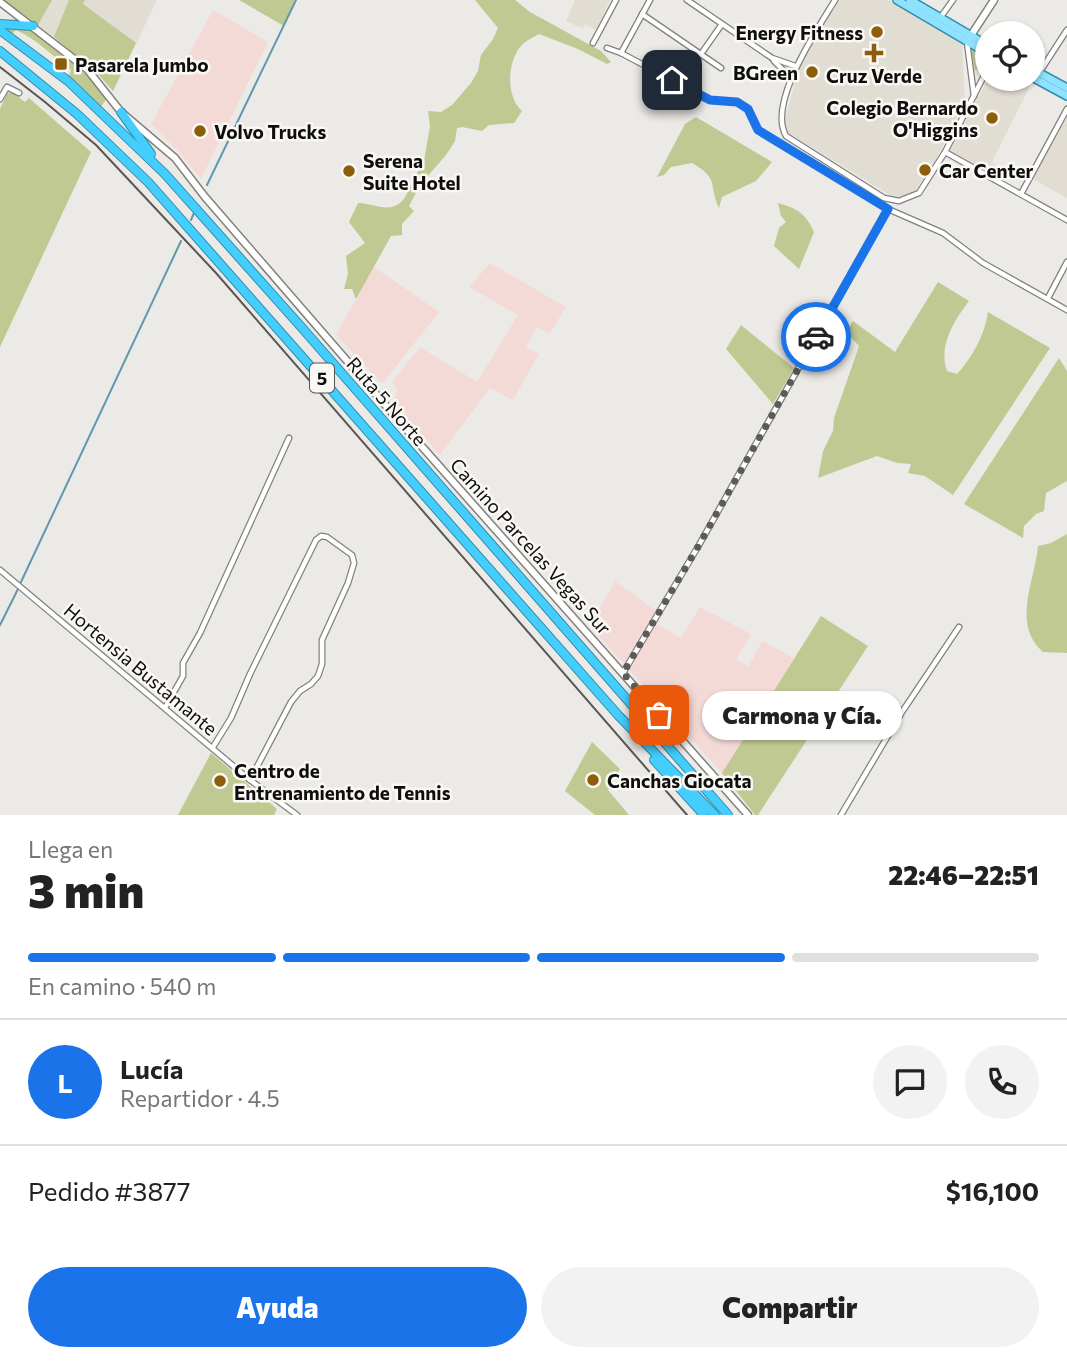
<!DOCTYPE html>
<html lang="es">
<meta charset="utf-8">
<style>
:root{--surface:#fff;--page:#f2f2f2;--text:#222;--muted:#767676;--line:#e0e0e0;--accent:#1a73e8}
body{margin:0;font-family:Commissioner,sans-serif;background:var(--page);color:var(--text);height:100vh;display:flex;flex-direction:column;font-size:26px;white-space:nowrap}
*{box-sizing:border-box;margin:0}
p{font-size:23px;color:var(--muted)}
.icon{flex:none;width:38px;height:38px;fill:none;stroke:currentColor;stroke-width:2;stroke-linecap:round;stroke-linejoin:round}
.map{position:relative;height:815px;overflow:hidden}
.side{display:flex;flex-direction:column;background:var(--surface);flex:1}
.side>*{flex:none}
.buttons{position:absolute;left:975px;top:21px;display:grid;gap:14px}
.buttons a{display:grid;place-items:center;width:70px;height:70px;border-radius:50%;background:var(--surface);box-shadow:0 2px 5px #0004;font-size:35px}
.pin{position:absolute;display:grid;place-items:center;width:60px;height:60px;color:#fff;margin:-30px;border-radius:14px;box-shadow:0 4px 10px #0006}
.courier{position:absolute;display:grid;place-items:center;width:70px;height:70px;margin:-35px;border:5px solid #1a73e8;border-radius:50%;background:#fff;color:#222;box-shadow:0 2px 9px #0007}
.bubble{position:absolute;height:49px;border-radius:24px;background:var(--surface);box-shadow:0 2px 5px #0004;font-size:23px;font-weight:800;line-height:49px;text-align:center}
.headline em{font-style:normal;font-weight:800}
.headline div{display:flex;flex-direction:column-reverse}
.headline{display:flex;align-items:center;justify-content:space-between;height:119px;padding:0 28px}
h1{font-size:46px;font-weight:800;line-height:52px}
.bar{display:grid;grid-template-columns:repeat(4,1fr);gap:10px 7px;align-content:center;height:84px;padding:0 28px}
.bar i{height:9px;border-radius:5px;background:var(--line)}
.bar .current{background:var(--accent)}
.bar p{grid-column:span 4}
.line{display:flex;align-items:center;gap:18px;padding:0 28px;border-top:2px solid var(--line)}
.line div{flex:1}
.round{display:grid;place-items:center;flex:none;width:74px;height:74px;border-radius:37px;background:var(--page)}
.action{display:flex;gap:14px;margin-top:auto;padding:14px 28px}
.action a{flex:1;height:80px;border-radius:42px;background:var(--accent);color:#fff;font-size:28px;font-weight:800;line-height:80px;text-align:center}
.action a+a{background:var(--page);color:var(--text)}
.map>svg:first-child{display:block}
.built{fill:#e2ddd3}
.industrial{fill:#f4dad7}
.green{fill:#c0c991}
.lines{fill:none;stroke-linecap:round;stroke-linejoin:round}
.stream{stroke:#6098ae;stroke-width:2}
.street-casing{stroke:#83817e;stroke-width:7}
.secondary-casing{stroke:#83817e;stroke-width:9}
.primary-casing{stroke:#318baa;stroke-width:10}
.highway-casing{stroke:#318baa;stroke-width:10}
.street{stroke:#fff;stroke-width:4.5}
.secondary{stroke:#fff;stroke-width:6}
.primary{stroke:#8ee2fe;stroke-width:7}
.highway{stroke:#43cefe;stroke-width:8}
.rail{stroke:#595756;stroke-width:2}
.done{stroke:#5c5b59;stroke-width:7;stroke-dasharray:0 12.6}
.route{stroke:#1a73e8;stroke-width:9}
.poi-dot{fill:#8e5d0a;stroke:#f9f8f4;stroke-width:2.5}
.labels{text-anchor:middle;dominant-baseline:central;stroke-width:5;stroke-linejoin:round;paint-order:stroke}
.shield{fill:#f9f8f4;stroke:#555452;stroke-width:2}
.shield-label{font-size:18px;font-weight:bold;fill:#0f0e0d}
.poi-label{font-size:19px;font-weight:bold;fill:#0f0e0d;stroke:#f9f8f4;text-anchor:start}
.street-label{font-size:19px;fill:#0f0e0d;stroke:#f9f8f4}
</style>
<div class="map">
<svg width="1067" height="815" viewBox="0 0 1067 815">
<rect width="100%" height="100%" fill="#eceae7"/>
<g class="built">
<polygon points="3,0 157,0 113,91 98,74 54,37"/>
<polygon points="575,0 610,0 596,30 585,24 583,29 566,21"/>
<polygon points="836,0 890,0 962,44 965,102 937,157 915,191 910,196 893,197 787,132 784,124 800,64"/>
<polygon points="988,79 1016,79 1030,86 992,162 996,165 992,174 949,152"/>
<polygon points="1067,114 1067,198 1033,179"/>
</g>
<g class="industrial">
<polygon points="213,10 268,42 201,179 177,150 151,124"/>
<polygon points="490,263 566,307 550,333 537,327 526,347 539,354 513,400 490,388 440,455 394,403 397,388 392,382 420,347 477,382 518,315 469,287"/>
<polygon points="374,267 439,312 382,384 336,335"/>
<polygon points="615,581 661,615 657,624 681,638 700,607 751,634 736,660 749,666 762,641 794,658 722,773 590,626"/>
</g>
<g class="green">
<polygon points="3,0 52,0 38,25"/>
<polygon points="69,0 85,0 83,4 136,43 113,91 98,74 54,37"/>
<polygon points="239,0 295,0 284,26"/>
<path d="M475,0H515L530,12L601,51L611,62L607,64L578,49L539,34C532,38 525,41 520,47C507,64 506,96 522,111L514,123L489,125L482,131L462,127L457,128L455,141L446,155L420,185L409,206L414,211L402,224V235L391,236L356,299L352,289H344L348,274L346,256L365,243L349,222L358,203C369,203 381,209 392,207C412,202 408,176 423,167L430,126L428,111L441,112L452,105L471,83L478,71L481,55L493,39L498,28Z"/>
<path d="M2,27C11,28 21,26 29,29C53,37 91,79 107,98L101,107L68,78L71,70C52,56 38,40 16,30L12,34Z"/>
<polygon points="971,48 987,56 985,72 975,70"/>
<polygon points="7,93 13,93 25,102 29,98 91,152 0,347 0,109"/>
<path d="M696,117L772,162L756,181L722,197L719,208C708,184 720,179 692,163L671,167L664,175L657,177L685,124Z"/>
<path d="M778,203C797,208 806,214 814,232L799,269L774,246L779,228L786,222L781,216Z"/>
<path d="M938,282L969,301C954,321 938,346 947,371L957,374C972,358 985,334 988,312L1050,348L953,495L925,476L908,473L911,464L897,463L877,456L818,478L823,451L833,431L834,418L859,346L846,332L853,321L895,352Z"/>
<polygon points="741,325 794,368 773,404 726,349"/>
<polygon points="1059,358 1067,371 1067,481 1046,493 1044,511 1036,514 1024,526 1023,538 964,504"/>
<path d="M1067,534V653L1043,652C1011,624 1035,581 1038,546L1051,543Z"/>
<polygon points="821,616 868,646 758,815 755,815 722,773"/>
<polygon points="592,742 620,769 608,790 629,815 595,815 565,791"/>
<polygon points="211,753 277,809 274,815 178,815"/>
</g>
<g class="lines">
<g class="stream">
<polyline points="207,185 296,0"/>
<polyline points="191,220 194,213"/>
<polyline points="21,582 181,241"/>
<polyline points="0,625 18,589"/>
</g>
<g class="street-casing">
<g id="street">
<polyline points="687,0 772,58 795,66"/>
<path d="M835,0C817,30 767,103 786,136L884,198L899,201L919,193L945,152L987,70"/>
<polyline points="642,14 721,68"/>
<polyline points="940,18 953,0"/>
<polyline points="967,42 974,96"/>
<polyline points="593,43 616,0"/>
<polyline points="607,48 621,53 710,100 737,102 748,109 758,130 888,209 943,233 983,263 1067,310"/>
<polyline points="621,53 650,0"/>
<polyline points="701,54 722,24"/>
<polyline points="774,61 792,79"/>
<polyline points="1039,73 1067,30"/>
<polyline points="0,99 7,87 19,93"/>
<polyline points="945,152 1067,220"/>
<polyline points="1021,194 1067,109"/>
<polyline points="1048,298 1067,262"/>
<polyline points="0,570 250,780 297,815"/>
<polyline points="623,673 699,545 888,209"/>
<polyline points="166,706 183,676 183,663 200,633 289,438"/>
<polyline points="213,747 231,718 250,674 316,540 321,536 327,537 352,555 354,563 348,583 322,640 322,664 318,676 311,684 300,691 291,702 250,780"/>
<polyline points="841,815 902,712 959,627"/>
</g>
</g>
<g class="secondary-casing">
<g id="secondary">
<polyline points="0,2 87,69 121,112 175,158 205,197 394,415 748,815"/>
<polyline points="968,40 994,0"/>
</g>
</g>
<g class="primary-casing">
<g id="primary">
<polyline points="897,0 987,53"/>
<polyline points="910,0 987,45"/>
<polyline points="1032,69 1067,88"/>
<polyline points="1032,77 1067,96"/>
</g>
</g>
<g class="highway-casing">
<g id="highway">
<polyline points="0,24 33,26"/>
<polyline points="0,30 68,81 165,174 303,329 728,815"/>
<polyline points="0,51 77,114 148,182 618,715 715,815"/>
<polyline points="121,112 151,154"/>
<polyline points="654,760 704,815"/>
</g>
</g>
<use href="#street" class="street"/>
<use href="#secondary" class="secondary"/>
<use href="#primary" class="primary"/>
<use href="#highway" class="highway"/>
<polyline class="rail" points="0,67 45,102 96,145 216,273 687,815"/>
</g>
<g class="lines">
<polyline class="done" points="659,715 623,673 699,545 816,337"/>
<polyline class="route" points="672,80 710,100 737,102 748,109 758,130 888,209 816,337"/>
</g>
<g class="poi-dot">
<circle cx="877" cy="32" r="7"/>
<path d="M870.5 42.5h7v7h7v7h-7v7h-7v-7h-7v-7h7z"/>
<rect x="54" y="57" width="14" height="14" rx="3.5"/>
<circle cx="812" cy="72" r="7"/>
<circle cx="992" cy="118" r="7"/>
<circle cx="200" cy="131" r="7"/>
<circle cx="925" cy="170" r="7"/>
<circle cx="349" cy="171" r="7"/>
<circle cx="593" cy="780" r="7"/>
<circle cx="220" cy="781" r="7"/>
</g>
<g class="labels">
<rect class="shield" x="310" y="363.5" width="24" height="29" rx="5"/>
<g class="shield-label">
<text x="322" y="378">5</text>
</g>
<g class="poi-label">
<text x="863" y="32" text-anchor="end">Energy Fitness</text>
<text x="75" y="64">Pasarela Jumbo</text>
<text x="798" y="72" text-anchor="end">BGreen</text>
<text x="874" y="75" text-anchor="middle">Cruz Verde</text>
<text x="978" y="107" text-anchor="end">Colegio Bernardo<tspan x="978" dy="22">O'Higgins</tspan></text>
<text x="214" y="131">Volvo Trucks</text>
<text x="363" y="160">Serena<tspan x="363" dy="22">Suite Hotel</tspan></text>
<text x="939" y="170">Car Center</text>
<text x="234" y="770">Centro de<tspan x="234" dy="22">Entrenamiento de Tennis</tspan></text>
<text x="607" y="780">Canchas Giocata</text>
</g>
<g class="street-label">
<text transform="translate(387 401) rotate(49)">Ruta 5 Norte</text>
<text transform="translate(531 546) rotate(48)">Camino Parcelas Vegas Sur</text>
<text transform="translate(141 669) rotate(40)">Hortensia Bustamante</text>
</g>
</g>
</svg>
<div class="buttons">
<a><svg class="icon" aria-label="locate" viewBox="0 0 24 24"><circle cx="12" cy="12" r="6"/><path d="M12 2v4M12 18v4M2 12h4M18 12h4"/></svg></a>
</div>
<div class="pin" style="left:659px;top:715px;background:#ea580c"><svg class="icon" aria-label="bag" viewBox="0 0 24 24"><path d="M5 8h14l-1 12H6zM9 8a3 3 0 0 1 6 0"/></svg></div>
<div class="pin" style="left:672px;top:80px;background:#1f2937"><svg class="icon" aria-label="home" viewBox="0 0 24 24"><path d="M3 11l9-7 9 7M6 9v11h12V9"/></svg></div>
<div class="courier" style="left:816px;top:337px"><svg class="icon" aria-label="car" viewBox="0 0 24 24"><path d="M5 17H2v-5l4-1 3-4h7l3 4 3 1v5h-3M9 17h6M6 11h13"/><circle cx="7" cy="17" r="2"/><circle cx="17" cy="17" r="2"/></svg></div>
<div class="bubble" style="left:702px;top:691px;width:200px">Carmona y Cía.</div>
</div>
<section class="side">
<div class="headline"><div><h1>3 min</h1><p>Llega en</p></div><em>22:46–22:51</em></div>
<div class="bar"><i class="current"></i><i class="current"></i><i class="current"></i><i></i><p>En camino · 540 m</p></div>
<div class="line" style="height:126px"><b class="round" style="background:var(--accent);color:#fff">L</b><div><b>Lucía</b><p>Repartidor · 4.5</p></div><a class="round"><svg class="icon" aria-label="chat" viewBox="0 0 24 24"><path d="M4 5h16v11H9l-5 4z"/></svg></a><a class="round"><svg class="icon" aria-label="phone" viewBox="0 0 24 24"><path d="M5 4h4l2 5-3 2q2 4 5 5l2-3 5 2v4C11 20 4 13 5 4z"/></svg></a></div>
<div class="line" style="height:91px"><div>Pedido #3877</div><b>$16,100</b></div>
<div class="action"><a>Ayuda</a><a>Compartir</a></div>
</section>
